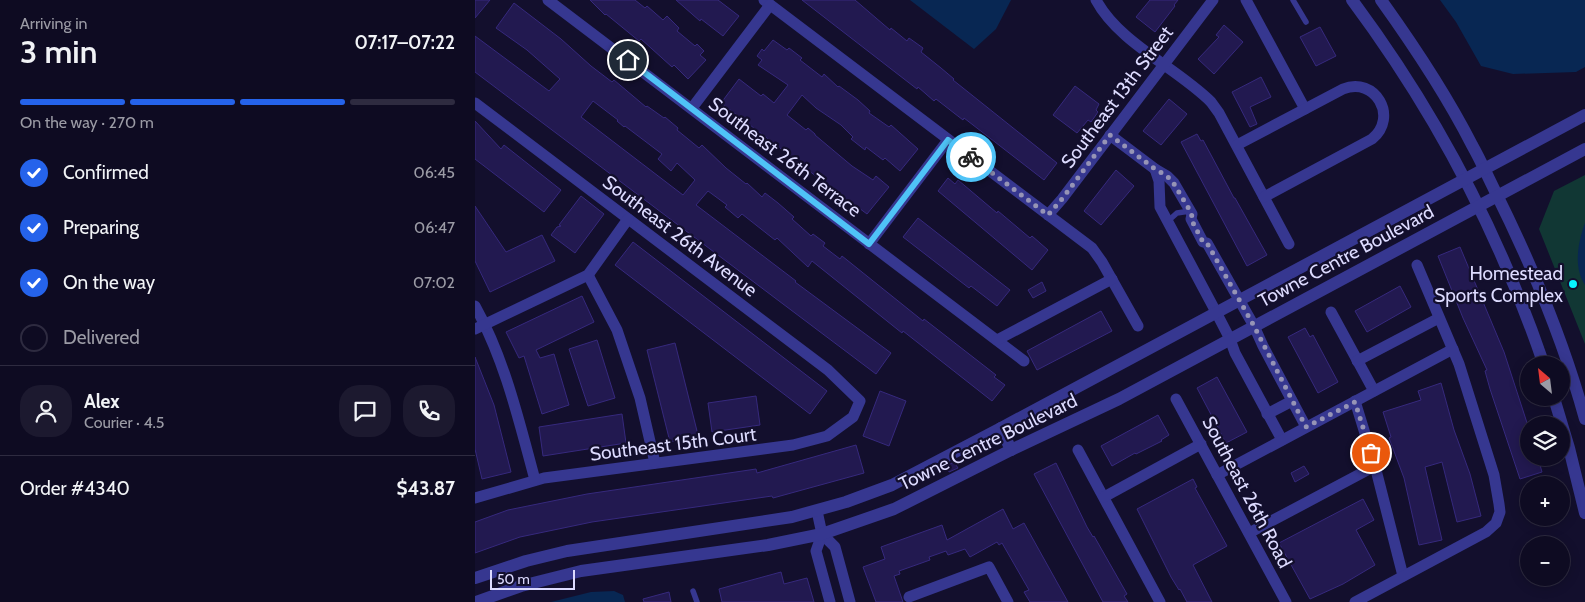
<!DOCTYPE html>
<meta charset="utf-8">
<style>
:root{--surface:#0e0b22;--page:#1c192f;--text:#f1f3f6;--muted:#9b9ba5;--line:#2e2b40;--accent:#2563eb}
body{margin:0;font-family:Cabin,sans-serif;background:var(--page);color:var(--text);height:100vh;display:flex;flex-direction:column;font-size:19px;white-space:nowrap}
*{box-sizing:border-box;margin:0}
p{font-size:16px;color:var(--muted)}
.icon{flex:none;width:28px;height:28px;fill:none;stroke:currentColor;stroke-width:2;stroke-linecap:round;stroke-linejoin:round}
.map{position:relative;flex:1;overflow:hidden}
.drawer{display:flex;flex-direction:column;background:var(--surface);width:475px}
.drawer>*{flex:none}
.needle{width:32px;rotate:332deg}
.controls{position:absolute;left:1045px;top:356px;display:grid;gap:10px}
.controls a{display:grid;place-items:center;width:50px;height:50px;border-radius:50%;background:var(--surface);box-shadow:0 2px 12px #0003,0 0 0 1px var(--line);font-size:25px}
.scale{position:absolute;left:15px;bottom:12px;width:85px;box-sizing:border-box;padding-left:5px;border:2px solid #dddbff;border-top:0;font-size:14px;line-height:18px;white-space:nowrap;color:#dddbff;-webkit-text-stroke:4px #130f2d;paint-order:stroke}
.pin{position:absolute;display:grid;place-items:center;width:42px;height:42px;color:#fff;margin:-21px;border:2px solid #fff;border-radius:50%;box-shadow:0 1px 5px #0007}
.courier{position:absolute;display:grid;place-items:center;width:50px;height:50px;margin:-25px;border:4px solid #4fc3f7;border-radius:50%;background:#fff;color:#222;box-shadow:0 1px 6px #0007}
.head em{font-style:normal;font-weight:600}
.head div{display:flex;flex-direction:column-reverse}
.head{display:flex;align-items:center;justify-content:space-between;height:85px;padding:0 20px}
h1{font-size:32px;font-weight:600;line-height:38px}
.bar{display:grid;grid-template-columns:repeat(4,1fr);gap:8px 5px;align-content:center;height:60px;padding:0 20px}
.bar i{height:6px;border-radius:4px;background:var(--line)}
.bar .active{background:var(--accent)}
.bar p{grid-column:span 4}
.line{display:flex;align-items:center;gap:12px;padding:0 20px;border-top:1px solid var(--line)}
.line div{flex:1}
.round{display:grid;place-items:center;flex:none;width:52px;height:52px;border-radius:20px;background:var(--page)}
ol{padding:0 20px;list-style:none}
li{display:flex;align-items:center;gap:15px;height:55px}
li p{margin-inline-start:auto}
li .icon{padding:5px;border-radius:50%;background:var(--accent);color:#fff;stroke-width:4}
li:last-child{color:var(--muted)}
li i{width:28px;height:28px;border:2px solid var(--line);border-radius:50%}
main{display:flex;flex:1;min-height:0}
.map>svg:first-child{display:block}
.green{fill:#113734}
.water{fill:#082753}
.building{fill:#221950;stroke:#36297d;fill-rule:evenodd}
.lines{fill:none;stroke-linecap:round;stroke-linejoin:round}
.service{stroke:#363790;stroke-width:5.5}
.minor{stroke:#363790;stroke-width:11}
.tertiary{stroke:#363790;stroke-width:12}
.done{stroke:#9694b6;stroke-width:5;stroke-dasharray:0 9}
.route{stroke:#4fc3f7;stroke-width:6}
.poi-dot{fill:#07f3ff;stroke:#130f2d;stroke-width:2}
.labels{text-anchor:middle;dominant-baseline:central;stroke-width:4.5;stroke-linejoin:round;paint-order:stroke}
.street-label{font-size:19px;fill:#dddbff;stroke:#130f2d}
.poi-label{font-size:19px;fill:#dddbff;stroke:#130f2d;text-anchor:end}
</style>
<main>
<section class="drawer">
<div class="head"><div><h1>3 min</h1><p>Arriving in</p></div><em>07:17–07:22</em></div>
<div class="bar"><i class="active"></i><i class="active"></i><i class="active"></i><i></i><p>On the way · 270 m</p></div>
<ol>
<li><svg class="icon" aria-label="check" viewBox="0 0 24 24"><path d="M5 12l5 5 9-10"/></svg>Confirmed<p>06:45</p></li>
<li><svg class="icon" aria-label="check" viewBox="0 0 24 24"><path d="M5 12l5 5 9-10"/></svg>Preparing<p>06:47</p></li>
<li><svg class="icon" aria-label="check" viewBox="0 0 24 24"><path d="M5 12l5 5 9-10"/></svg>On the way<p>07:02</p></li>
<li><i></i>Delivered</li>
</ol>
<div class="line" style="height:90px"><a class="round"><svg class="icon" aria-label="person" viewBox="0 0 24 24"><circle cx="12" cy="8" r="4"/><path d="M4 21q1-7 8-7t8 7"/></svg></a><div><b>Alex</b><p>Courier · 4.5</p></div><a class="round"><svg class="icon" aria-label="chat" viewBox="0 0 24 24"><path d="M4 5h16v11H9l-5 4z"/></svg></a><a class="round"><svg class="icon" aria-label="phone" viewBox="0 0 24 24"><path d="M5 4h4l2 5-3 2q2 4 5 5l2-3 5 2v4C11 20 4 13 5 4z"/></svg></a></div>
<div class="line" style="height:65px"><div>Order #4340</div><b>$43.87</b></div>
</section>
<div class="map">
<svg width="1110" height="602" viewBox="0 0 1110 602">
<rect width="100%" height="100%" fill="#130f2d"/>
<polygon class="green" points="1110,175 1110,344 1064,229 1079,191"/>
<g class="water">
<polygon points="435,0 536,0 521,29 499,49"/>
<polygon points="965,0 1110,0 1110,67 1101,72 1038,74 1006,66 981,22"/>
<path d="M1110,223V285C1098,267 1103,242 1110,223Z"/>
<polygon points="139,591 148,595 150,602 76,602 116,592"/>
</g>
<g class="building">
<polygon points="0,0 15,0 0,18"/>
<polygon points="115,0 160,0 170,8 172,6 188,20 192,16 204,28 202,31 220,46 222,44 229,51 225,55 231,60 213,79 199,65 197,67 166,39 164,41 131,14 130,15"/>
<polygon points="201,0 243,0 264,16 248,36 226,19 225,21"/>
<polygon points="327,0 380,0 415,30 416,28 432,41 434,38 448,48 446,52 466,68 479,79 478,80 582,163 569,180 489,118 488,120 461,99 459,101 443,87 442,89"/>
<polygon points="675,0 703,0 699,5 700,6 680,32 661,17"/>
<path d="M39,3L86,39L116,66L137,82L139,80L171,107L172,106L189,118L190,117L203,128L202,130L224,148L227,145L251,168L271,184L272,183L287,197L290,193L303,203L319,217L317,219L336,236L338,234L350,243L348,246L365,259L367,256L448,321L449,319L521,375L519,377L530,385L517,401L428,331L427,333L337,261L333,267L302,238L300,240L267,214L263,218L250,207L252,205L233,191L221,205L321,281L320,282L416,353L401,374L0,72V36L74,91L85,79L52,50L21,28ZM118,101L143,120L142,121L149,127L150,126L187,154L183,159L196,171L202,163L220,180L208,195L106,117Z"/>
<polygon points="749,25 768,42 739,74 723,59 744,37 741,35"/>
<polygon points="845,27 861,56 841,66 825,37"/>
<polygon points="298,40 312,50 314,48 327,58 325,60 347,77 349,74 363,87 364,86 383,100 395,111 394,113 414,127 416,125 443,149 425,171 410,158 408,160 391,147 390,150 376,139 378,137 366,125 341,108 327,95 312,115 331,130 333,128 340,134 340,135 377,166 398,180 401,176 414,187 392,214 376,202 375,203 309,151 246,103 264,79 286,96 288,94 299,103 313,85 283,65 287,60 282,56 287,49 289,51"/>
<polygon points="786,77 796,97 775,107 782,124 775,127 757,92"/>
<polygon points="600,86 624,104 621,110 623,112 616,122 613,120 602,133 578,115"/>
<polygon points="694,99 712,114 686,145 668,131"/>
<polygon points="0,121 26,149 29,145 86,190 69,212 0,159"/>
<polygon points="722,134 726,141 728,140 759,198 760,198 792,255 772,266 706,142"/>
<polygon points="641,170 659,186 626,225 609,211"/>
<polygon points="473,178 480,184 483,180 522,213 523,211 555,238 557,236 573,250 557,270 463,191"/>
<polygon points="106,196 129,214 100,253 76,235 82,227 86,226 84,225"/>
<polygon points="0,206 31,252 67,235 80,261 15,292 0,261"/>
<polygon points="443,218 535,290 522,306 496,286 494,288 428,237"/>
<polygon points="158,242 352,391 335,414 140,265"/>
<polygon points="985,247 1029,352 1054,429 1054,458 1063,458 1067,472 1045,479 1015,389 1010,371 1012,370 988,318 963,256"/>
<polygon points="567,282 571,291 558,298 553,290"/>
<polygon points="925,286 936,307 892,332 880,311"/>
<polygon points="107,296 119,322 61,350 65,358 79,354 94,405 67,414 49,356 44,358 31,332"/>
<polygon points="626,311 637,331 562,370 552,351"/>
<polygon points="830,328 835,337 838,335 863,382 843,393 813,337"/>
<polygon points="122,340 140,398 113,406 94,349"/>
<polygon points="200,343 223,435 195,442 172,350"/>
<polygon points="0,357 19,405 36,472 7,479 0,449"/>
<polygon points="742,377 772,432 751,443 722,388"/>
<polygon points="966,383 979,430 995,474 1006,516 982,522 967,462 950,467 967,540 944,545 929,478 914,438 916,437 908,412 946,400 943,391"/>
<polygon points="405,391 431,401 414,446 388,436"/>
<polygon points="281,396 285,425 237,432 233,403"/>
<polygon points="147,414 151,443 68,456 64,427"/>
<polygon points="683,415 694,435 686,440 687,441 661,454 660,453 637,466 626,446"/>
<polygon points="381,445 389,473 298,498 297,496 117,522 45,537 0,553 0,522 33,510 112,494 281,469 282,473"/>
<polygon points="479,462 483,468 474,472 471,466"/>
<polygon points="581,463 612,527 618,537 619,536 652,594 649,596 653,602 628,602 559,474"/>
<polygon points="829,466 834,474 820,482 816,473"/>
<polygon points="718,479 722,487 720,488 752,546 718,565 737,602 712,602 705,589 704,590 696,577 662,509"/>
<polygon points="888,499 899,520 881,530 900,565 868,584 835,599 804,543"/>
<polygon points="528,509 538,529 549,523 593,602 555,602 549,592 554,590 527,543 524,545 522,542 495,557 490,549 473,555 471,551 454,557 455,560 424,571 425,574 419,576 428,602 401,602 388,567 410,559 406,547 467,525 472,540"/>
<polygon points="306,572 309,584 332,578 339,602 247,602 244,589"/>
<polygon points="194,592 196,602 169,602 168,599"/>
</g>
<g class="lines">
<g class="service">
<polyline points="818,0 831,22"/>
<polyline points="693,221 702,213 715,211"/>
<polyline points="218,591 222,602"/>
</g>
<g class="minor">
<polyline points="73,0 549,361"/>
<polyline points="289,0 617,248 627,262 663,326"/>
<path d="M621,0C644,43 702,68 736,102L744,113L814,244"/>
<polyline points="771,0 830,109"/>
<polyline points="0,103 353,370 385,401 378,417 352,436 318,445 69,478 0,498"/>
<polyline points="217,108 295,5"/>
<polyline points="635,135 680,169 692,176 699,183 717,214 716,219 728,242 732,243 779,326 788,346 831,427"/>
<path d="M762,145L868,89C900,76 924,117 897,139L789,197"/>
<polyline points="680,169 684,181 685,207 741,312 755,339 760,353 807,440"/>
<polyline points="573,215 587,199 738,0"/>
<polyline points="394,244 473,140"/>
<polyline points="113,275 142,330 165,398 180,463"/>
<path d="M0,306C30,360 44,421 60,480"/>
<polyline points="856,312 899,391"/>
<polyline points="0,329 113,275 153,219"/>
<polyline points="522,340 637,279"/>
<polyline points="882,361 964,318"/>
<polyline points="701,399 811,602"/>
<polyline points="880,401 900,466 928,576"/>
<polyline points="792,414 817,401"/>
<polyline points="603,450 685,602"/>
<polyline points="742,475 978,349"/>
<polyline points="629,497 726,444"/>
<polyline points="342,511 347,534 360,547 375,602"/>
<polyline points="774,533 900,466"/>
<polyline points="347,534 341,551 355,602"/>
<polyline points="434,597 514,567 533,602"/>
<polyline points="880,602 1011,532 1021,523 1025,512 1024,504 1019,475 984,364 942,265"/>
</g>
<g class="tertiary">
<path d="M877,0C959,110 1025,235 1069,365"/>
<path d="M906,0C939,46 971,94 997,145C1005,159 1012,175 1019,189C1056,263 1088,339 1110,419"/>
<polyline points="1079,398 1094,448 1110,513"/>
<polyline points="526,428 536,450"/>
<polyline points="0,578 51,561 92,551 317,517 371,502 417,485 526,428 1110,115"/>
<polyline points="1,602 46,586 106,571 293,545 347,534 419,509 536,450 644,399 1110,149"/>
</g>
</g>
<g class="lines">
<polyline class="done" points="496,157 573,215 587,199 635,135 680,169 692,176 699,184 717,214 716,219 728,242 732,243 779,326 831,427 880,402 896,453"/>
<polyline class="route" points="153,60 394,244 473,140 496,157"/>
</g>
<circle class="poi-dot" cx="1098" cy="284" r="5"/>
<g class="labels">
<g class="street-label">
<text transform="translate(642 97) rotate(-53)">Southeast 13th Street</text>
<text transform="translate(310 157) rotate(37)">Southeast 26th Terrace</text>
<text transform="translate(205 236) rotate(37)">Southeast 26th Avenue</text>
<text transform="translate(871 256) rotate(-28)">Towne Centre Boulevard</text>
<text transform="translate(513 442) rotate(-26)">Towne Centre Boulevard</text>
<text transform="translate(198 444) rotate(-7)">Southeast 15th Court</text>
<text transform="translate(772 492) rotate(62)">Southeast 26th Road</text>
</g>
<g class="poi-label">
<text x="1088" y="273">Homestead<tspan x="1088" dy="22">Sports Complex</tspan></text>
</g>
</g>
</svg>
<div class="controls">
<a><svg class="needle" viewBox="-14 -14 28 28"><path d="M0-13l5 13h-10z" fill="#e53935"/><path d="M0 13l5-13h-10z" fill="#9b9ba5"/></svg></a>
<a><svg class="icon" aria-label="layers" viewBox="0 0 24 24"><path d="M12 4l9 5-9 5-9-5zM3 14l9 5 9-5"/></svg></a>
<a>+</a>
<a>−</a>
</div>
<div class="scale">50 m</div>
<div class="pin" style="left:896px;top:453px;background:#ea580c"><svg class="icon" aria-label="bag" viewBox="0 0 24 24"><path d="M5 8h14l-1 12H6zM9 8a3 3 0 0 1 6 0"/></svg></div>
<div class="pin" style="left:153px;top:60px;background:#1f2937"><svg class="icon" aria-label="home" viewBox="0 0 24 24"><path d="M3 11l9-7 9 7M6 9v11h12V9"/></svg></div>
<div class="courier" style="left:496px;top:157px"><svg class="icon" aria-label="bike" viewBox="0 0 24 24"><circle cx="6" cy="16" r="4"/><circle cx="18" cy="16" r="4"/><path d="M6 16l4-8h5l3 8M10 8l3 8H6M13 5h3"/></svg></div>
</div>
</main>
